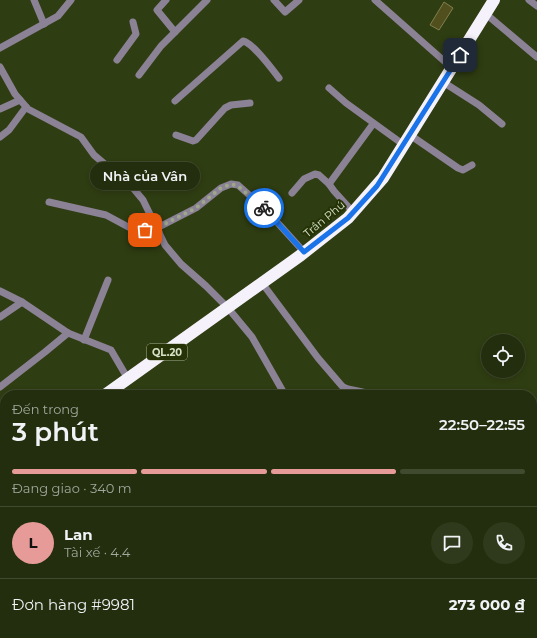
<!DOCTYPE html>
<html lang="vi">
<meta charset="utf-8">
<style>
:root{--surface:#232e0e;--page:#2f3a1c;--text:#f1f3f6;--muted:#a3a89e;--line:#404a2e;--accent:#e69b98}
body{margin:0;font-family:Montserrat,sans-serif;background:var(--page);color:var(--text);height:100vh;display:flex;flex-direction:column;font-size:15px;white-space:nowrap}
*{box-sizing:border-box;margin:0}
p{font-size:13px;color:var(--muted)}
.icon{flex:none;width:22px;height:22px;fill:none;stroke:currentColor;stroke-width:2;stroke-linecap:round;stroke-linejoin:round}
.map{position:relative;flex:1;overflow:hidden}
.details{position:absolute;left:0px;top:390px;width:537px;height:248px;display:flex;flex-direction:column;background:var(--surface);border-radius:16px 16px 0 0;box-shadow:0 2px 6px #0003,0 0 0 1px var(--line)}
.details>*{flex:none}
.buttons{position:absolute;left:481px;top:334px;display:grid;gap:8px}
.buttons a{display:grid;place-items:center;width:44px;height:44px;border-radius:50%;background:var(--surface);box-shadow:0 2px 6px #0003,0 0 0 1px var(--line);font-size:20px}
.pin{position:absolute;display:grid;place-items:center;width:34px;height:34px;color:#fff;margin:-17px;border-radius:8px;box-shadow:0 2px 6px #0006}
.courier{position:absolute;display:grid;place-items:center;width:40px;height:40px;margin:-20px;border:3px solid #1a73e8;border-radius:50%;background:#fff;color:#222;box-shadow:0 1px 5px #0007}
.bubble{position:absolute;height:28px;border-radius:14px;background:var(--surface);box-shadow:0 2px 6px #0003,0 0 0 1px var(--line);font-size:13px;font-weight:600;line-height:28px;text-align:center}
.headline em{font-style:normal;font-weight:600}
.headline div{display:flex;flex-direction:column-reverse}
.headline{display:flex;align-items:center;justify-content:space-between;height:68px;padding:0 12px}
h1{font-size:26px;font-weight:600;line-height:30px}
.bar{display:grid;grid-template-columns:repeat(4,1fr);gap:6px 4px;align-content:center;height:48px;padding:0 12px}
.bar i{height:5px;border-radius:3px;background:var(--line)}
.bar .active{background:var(--accent)}
.bar p{grid-column:span 4}
.line{display:flex;align-items:center;gap:10px;padding:0 12px;border-top:1px solid var(--line)}
.line div{flex:1}
.round{display:grid;place-items:center;flex:none;width:42px;height:42px;border-radius:21px;background:var(--page)}
.map>svg:first-child{display:block}
.building{fill:#524f1e;stroke:#817f4d}
.lines{fill:none;stroke-linecap:round;stroke-linejoin:round}
.street{stroke:#8b8296;stroke-width:7}
.highway{stroke:#f6f2fb;stroke-width:12}
.done{stroke:#9ca889;stroke-width:4;stroke-dasharray:0 7.2}
.route{stroke:#1a73e8;stroke-width:5}
.labels{text-anchor:middle;dominant-baseline:central;stroke-width:4;stroke-linejoin:round;paint-order:stroke}
.shield{fill:#253306;stroke:#a2ae8e;stroke-width:1}
.shield-label{font-size:10px;font-weight:bold;fill:#d7e2c9}
.street-label{font-size:11px;fill:#d7e2c9;stroke:#253306}
</style>
<div class="map">
<svg width="537" height="638" viewBox="0 0 537 638">
<rect width="100%" height="100%" fill="#2f3d12"/>
<polygon class="building" points="444,2 453,8 439,30 430,25"/>
<g class="lines">
<g class="street">
<polyline points="34,0 44,24"/>
<polyline points="166,0 157,10 175,32"/>
<polyline points="274,0 285,12 299,0"/>
<polyline points="375,0 452,68"/>
<polyline points="529,0 537,6"/>
<polyline points="486,14 537,57"/>
<polyline points="0,48 58,16 71,0"/>
<polyline points="117,60 136,34 133,22"/>
<polyline points="0,67 15,94 28,109 81,137 94,155 133,188 143,200 165,245 181,264 206,286 228,308 252,337 285,395"/>
<polyline points="139,75 161,46 207,0"/>
<polyline points="443,82 479,105 502,124"/>
<polyline points="329,88 346,103 404,145"/>
<path d="M175,101L243,41C253,43 272,69 279,78"/>
<polyline points="0,109 20,100"/>
<polyline points="176,135 193,141 196,140 225,108 231,105 250,103"/>
<polyline points="410,135 458,168 463,170 472,165"/>
<polyline points="0,137 9,130 26,107"/>
<polyline points="292,193 304,179 315,174 319,175 329,184"/>
<polyline points="49,202 106,215 132,229 159,232"/>
<polyline points="353,212 334,191 329,184 373,124"/>
<polyline points="157,228 196,208 221,188 231,184 238,185 247,193 267,211 304,252"/>
<path d="M262,283L318,358L342,386C350,392 361,389 369,395"/>
<polyline points="0,291 22,302 68,333 111,350 128,379"/>
<polyline points="0,317 22,302"/>
<polyline points="84,340 108,280"/>
<polyline points="0,387 45,352 68,333"/>
<polyline points="379,633 379,638"/>
<polyline points="325,638 329,633"/>
</g>
<g class="highway">
<polyline points="105,395 301,255 348,218 383,178 494,0"/>
<polyline points="0,467 5,464"/>
</g>
</g>
<g class="lines">
<polyline class="done" points="145,230 159,232 157,228 196,208 221,188 231,184 238,186 264,208"/>
<polyline class="route" points="264,208 304,252 348,218 377,186 460,55"/>
</g>
<g class="labels">
<rect class="shield" x="147" y="344" width="40" height="16" rx="3"/>
<g class="shield-label">
<text x="167" y="352">QL.20</text>
</g>
<g class="street-label">
<text transform="translate(324 219) rotate(-40)">Trần Phú</text>
</g>
</g>
</svg>
<div class="buttons">
<a><svg class="icon" aria-label="locate" viewBox="0 0 24 24"><circle cx="12" cy="12" r="6"/><path d="M12 2v4M12 18v4M2 12h4M18 12h4"/></svg></a>
</div>
<div class="pin" style="left:145px;top:230px;background:#ea580c"><svg class="icon" aria-label="bag" viewBox="0 0 24 24"><path d="M5 8h14l-1 12H6zM9 8a3 3 0 0 1 6 0"/></svg></div>
<div class="pin" style="left:460px;top:55px;background:#1f2937"><svg class="icon" aria-label="home" viewBox="0 0 24 24"><path d="M3 11l9-7 9 7M6 9v11h12V9"/></svg></div>
<div class="courier" style="left:264px;top:208px"><svg class="icon" aria-label="bike" viewBox="0 0 24 24"><circle cx="6" cy="16" r="4"/><circle cx="18" cy="16" r="4"/><path d="M6 16l4-8h5l3 8M10 8l3 8H6M13 5h3"/></svg></div>
<div class="bubble" style="left:90px;top:162px;width:110px">Nhà của Vân</div>
<section class="details">
<div class="headline"><div><h1>3 phút</h1><p>Đến trong</p></div><em>22:50–22:55</em></div>
<div class="bar"><i class="active"></i><i class="active"></i><i class="active"></i><i></i><p>Đang giao · 340 m</p></div>
<div class="line" style="height:72px"><b class="round" style="background:var(--accent);color:#111">L</b><div><b>Lan</b><p>Tài xế · 4.4</p></div><a class="round"><svg class="icon" aria-label="chat" viewBox="0 0 24 24"><path d="M4 5h16v11H9l-5 4z"/></svg></a><a class="round"><svg class="icon" aria-label="phone" viewBox="0 0 24 24"><path d="M5 4h4l2 5-3 2q2 4 5 5l2-3 5 2v4C11 20 4 13 5 4z"/></svg></a></div>
<div class="line" style="height:52px"><div>Đơn hàng #9981</div><b>273 000 ₫</b></div>
</section>
</div>
